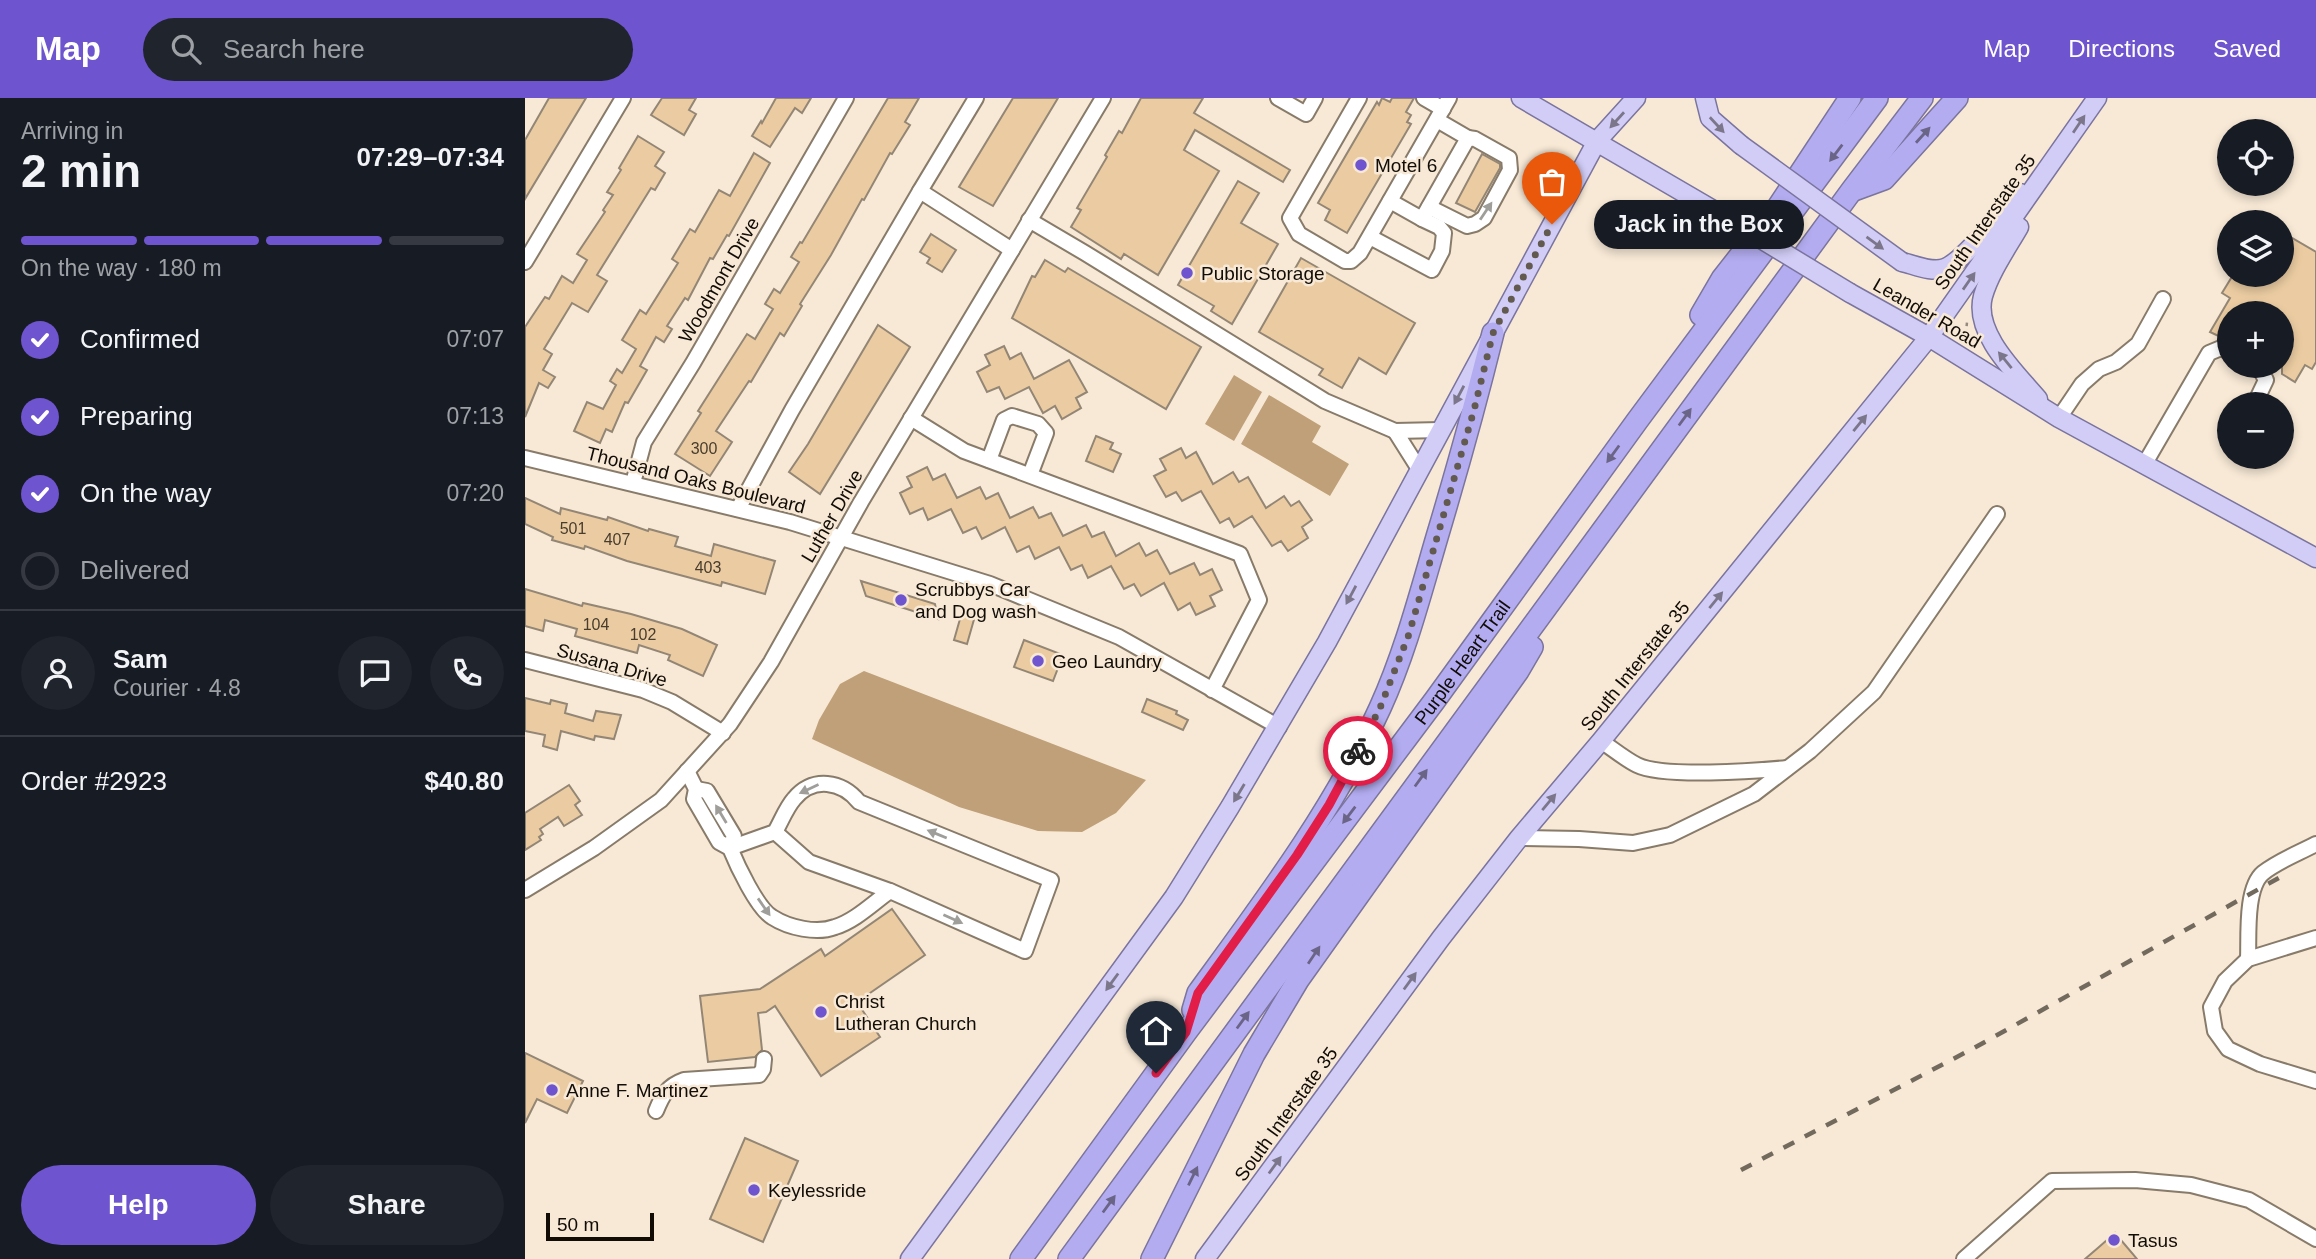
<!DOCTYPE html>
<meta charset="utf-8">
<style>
:root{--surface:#171b24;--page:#20242c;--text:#f1f3f6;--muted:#9ea1a6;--line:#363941;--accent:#6e54ce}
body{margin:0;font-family:Arial,sans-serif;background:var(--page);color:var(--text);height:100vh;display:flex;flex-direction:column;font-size:26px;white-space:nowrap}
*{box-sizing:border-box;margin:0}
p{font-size:23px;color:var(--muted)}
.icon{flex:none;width:38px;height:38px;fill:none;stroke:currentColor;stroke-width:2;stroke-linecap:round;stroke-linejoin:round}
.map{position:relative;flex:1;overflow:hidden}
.side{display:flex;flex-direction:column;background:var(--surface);width:525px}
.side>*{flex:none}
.fabs{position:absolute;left:1692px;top:21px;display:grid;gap:14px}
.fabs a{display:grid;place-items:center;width:77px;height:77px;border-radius:50%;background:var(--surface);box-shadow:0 4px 10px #0003;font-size:35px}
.scale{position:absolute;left:21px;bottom:18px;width:108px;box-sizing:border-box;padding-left:7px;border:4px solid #110c06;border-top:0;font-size:19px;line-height:24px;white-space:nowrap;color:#110c06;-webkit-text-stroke:5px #f8e9d6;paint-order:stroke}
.pin{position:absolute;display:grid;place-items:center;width:60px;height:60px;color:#fff;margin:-72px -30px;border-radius:50% 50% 50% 0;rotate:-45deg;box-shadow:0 0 7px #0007}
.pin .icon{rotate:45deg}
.courier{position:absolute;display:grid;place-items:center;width:70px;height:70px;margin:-35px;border:5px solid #e11d48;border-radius:50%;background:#fff;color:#222;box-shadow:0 2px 9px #0007}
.bubble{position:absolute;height:49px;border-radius:24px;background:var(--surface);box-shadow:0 4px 10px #0003;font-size:23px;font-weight:700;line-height:49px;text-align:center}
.head em{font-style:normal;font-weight:700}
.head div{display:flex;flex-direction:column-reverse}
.head{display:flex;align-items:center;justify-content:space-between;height:119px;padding:0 21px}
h1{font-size:46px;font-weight:700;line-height:52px}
.bar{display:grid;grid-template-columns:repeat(4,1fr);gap:10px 7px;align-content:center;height:84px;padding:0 21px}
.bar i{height:9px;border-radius:5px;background:var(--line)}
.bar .selected{background:var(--accent)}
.bar p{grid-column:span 4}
.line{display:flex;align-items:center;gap:18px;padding:0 21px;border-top:2px solid var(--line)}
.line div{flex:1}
.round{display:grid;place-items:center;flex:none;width:74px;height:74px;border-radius:37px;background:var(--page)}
ol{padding:0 21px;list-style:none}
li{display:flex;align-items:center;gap:21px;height:77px}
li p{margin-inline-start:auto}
li .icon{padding:7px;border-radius:50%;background:var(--accent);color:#fff;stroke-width:4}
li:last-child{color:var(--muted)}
li i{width:38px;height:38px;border:4px solid var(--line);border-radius:50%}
.action{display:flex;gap:14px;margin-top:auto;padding:14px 21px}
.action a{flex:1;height:80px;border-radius:42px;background:var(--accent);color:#fff;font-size:28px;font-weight:700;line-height:80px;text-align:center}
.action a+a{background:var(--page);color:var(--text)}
header{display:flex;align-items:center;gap:42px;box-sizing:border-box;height:98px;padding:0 35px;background:var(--accent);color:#fff}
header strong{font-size:33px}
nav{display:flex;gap:38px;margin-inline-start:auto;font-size:24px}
.search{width:490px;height:63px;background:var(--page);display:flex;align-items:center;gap:18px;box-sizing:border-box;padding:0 24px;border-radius:38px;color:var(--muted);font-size:26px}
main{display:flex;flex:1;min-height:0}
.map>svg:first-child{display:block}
.water{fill:#bfa079}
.building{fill:#ebcca2;stroke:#948675;stroke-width:2}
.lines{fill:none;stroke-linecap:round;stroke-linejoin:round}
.minor-casing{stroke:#887b6a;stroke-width:18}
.major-casing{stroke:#7a749e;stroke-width:21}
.highway-casing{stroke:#7a749e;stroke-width:24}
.path{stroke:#958a7d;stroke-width:2.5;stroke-dasharray:3.5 3.5;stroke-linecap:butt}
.minor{stroke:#fff;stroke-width:14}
.major{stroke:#d1cdf6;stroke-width:18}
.highway{stroke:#b3acf0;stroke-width:21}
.rail{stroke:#736a5e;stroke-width:4.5;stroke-dasharray:12 12;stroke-linecap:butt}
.major-bridge-casing{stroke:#7a749e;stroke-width:21;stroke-linecap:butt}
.major-bridge{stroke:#d1cdf6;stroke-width:18}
.oneway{fill:#7b768a}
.oneway2{fill:#6a6487}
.oneway3{fill:#a09e9b}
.done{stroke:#62594f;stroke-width:7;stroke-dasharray:0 12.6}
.route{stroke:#e11d48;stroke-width:9}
.poi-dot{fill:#6e54ce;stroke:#f8e9d6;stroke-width:2.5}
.labels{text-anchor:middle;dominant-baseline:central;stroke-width:5;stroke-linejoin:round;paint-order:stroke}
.number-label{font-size:16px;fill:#483c2d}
.poi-label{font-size:19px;fill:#110c06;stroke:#f8e9d6;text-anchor:start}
.street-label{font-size:19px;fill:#110c06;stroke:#f8e9d6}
</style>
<header>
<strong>Map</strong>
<div class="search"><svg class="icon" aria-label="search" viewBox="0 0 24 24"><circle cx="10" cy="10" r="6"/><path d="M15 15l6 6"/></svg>Search here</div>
<nav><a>Map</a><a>Directions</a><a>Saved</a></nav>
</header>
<main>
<section class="side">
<div class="head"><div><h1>2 min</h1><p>Arriving in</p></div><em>07:29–07:34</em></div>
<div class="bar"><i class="selected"></i><i class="selected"></i><i class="selected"></i><i></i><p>On the way · 180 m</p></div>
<ol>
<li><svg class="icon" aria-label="check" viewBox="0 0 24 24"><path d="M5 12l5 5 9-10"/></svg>Confirmed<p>07:07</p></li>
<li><svg class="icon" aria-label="check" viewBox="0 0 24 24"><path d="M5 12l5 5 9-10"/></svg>Preparing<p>07:13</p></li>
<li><svg class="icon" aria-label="check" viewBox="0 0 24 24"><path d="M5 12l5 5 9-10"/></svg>On the way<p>07:20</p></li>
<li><i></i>Delivered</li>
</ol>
<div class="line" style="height:126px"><a class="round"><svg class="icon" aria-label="person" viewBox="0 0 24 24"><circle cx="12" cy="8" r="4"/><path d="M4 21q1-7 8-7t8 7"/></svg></a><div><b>Sam</b><p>Courier · 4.8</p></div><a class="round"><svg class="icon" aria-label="chat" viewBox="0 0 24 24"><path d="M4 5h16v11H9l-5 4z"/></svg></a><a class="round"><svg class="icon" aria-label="phone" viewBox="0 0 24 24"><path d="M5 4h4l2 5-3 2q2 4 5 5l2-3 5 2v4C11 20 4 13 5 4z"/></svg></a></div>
<div class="line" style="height:91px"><div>Order #2923</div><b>$40.80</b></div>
<div class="action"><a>Help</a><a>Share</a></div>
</section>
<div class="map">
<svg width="1791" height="1161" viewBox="0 0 1791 1161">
<rect width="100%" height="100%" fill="#f8e9d6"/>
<g class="water">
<polygon points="709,277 737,294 709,343 680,326"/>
<polygon points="744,297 796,328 787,344 824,366 805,398 716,346"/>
<polygon points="339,573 621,682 591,715 557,734 513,733 434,709 287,641 294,622 315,586"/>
</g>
<g class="building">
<polygon points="24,0 61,0 0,101 0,42"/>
<polygon points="137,0 171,0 164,12 171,16 159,37 126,17"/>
<polygon points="251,0 286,0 277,15 270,10 245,49 227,38 236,23 237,25"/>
<polygon points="363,0 394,0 380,24 385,27 367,56 365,55 339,102 337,101 306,157 275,206 277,208 259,238 255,235 226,284 224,283 191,333 207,344 185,378 150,356 176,315 173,313 222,236 230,241 248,211 240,206 249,191 255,195 274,164 266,159 275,144 277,145"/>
<polygon points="488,0 533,0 468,108 434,89"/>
<polygon points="616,0 678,0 669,15 765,72 758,84 670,32 659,52 694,73 633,177 599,156 596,161 546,129 556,112 552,110 582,59 580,57 594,33 597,35"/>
<polygon points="857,0 865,4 867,0 889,0 881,14 886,17 882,24 886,26 822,135 800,122 805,112 793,105 852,4 854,7"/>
<polygon points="113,38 139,54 130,68 140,75 130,92 126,90 72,177 82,183 63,214 47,205 19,251 27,256 18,272 30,279 23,290 14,285 0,319 0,229 20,199 24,201 37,178 48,185 62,162 52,156 80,114 78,112 88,97 82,94 96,72 94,70"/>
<polygon points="229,55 245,65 204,138 202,137 188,161 185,160 163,202 160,200 142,228 147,231 139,244 131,239 115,268 122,272 103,305 100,304 87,334 81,331 75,345 49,333 62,304 78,311 91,287 85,283 92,271 97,275 111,251 97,242 115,212 121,216 153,165 147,161 165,131 170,134 194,92 205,98"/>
<polygon points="957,56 975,66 975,70 950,114 931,105"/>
<polygon points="713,83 734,95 716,125 753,146 707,226 686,213 689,208 653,187"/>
<polygon points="1757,134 1791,154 1791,264 1787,271 1780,267 1770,284 1757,276 1757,215 1704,215 1704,243 1685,234 1705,200 1697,195 1708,177 1757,177"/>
<polygon points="406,136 431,152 417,174 402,165 405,160 395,154"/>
<polygon points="776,160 890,225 861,276 834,260 817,290 794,277 798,271 734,234"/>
<polygon points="520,162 540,174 543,170 676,249 641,311 487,220 507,178 510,179"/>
<polygon points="353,227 385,249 295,396 264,374 283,346"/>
<polygon points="479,248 485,261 496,255 509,281 544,262 562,294 551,300 556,310 537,321 530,308 518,315 504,289 480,301 474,289 462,294 452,274 465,267 460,257"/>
<polygon points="571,338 588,345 585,351 596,356 588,374 561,363"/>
<polygon points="656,350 661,360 671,354 688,386 708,374 714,384 723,379 741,410 759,398 766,408 774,403 787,422 777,429 783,440 763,453 756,443 747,448 727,418 709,429 704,420 695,425 676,393 657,403 651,394 641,399 629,378 641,372 635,361"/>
<polygon points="402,369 408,382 420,376 432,400 455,389 461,401 473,395 485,420 508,409 514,420 526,415 538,438 561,427 567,439 579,434 591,458 614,445 621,458 632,452 645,476 669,465 675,477 687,471 697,492 685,498 690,508 671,517 665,505 653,512 639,485 616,498 609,486 599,491 586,468 563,480 557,467 546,472 534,449 510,461 504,448 492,454 480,429 457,441 451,429 438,435 426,411 403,422 398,410 385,416 375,395 387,389 382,379"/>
<polygon points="0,400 35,416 36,410 82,422 83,419 123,433 124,431 153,439 150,448 186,458 189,446 250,463 240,496 197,484 196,488 102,463 60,448 59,451 27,442 28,439 0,426"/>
<polygon points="336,483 410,506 413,521 341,498"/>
<polygon points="0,491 57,508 58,505 106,516 157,531 192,547 178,578 143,562 145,557 114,547 112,555 50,538 52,531 20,522 18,533 0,528"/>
<polygon points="437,514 450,518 442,546 429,542"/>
<polygon points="499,542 538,557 528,583 489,569"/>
<polygon points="0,600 25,606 26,602 42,606 40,615 68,623 71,613 96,617 89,641 70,638 69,642 36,633 32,652 18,648 20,637 0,633"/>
<polygon points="622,601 652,613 651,616 663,622 658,632 617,614"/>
<polygon points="44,687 55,703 50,707 57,717 39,728 33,719 15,731 18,736 14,739 16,742 0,752 0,715"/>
<polygon points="367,811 400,857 332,904 355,939 296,978 250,908 241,914 233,915 237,952 230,959 183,964 175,898 235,891 296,851 300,858"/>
<polygon points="0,955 58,983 42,1015 12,1001 0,1025"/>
<polygon points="220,1040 273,1063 238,1144 185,1121"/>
<polygon points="1590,1135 1612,1161 1560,1161 1574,1149"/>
</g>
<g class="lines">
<g class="minor-casing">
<g id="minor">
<polyline points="451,0 395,93 487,152"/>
<polyline points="753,0 781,16 790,0"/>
<polyline points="834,0 765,120 774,136 820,163 826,163 835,155 924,0"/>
<polyline points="899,0 918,11"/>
<polyline points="865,103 897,121 943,40 912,22"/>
<polyline points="904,109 942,128 950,126 959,120 985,72 984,60 950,41 943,40"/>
<polyline points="504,122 560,155 800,303 870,333"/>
<polyline points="845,139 907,172 917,153 919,135 914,129 897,121"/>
<polyline points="0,164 98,0"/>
<polyline points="1727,268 1736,273 1741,282 1732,301"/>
<polyline points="386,320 439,353 715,456 734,502 687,592"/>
<polyline points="1534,320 1557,286 1574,271 1591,264 1613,246 1638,201"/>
<polyline points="0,360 265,424 465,486 594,539 754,629"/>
<polyline points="464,362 479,322 487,318 513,326 521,335 505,377"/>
<polyline points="1619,367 1684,255 1696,250 1704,254"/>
<polyline points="894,371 870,333 916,332"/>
<polyline points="108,385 119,344 168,265 321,0"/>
<polyline points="213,411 267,312 395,93"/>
<polyline points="0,562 118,592 147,604 198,635"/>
<path d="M1076,643C1088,651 1100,661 1112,667C1138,680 1231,673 1262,670"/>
<path d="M162,673L171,691L169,701L194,744L205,750C212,767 232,810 247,819C264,830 292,836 310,829C330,823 348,805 365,793"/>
<polyline points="171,691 182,693 209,738 205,750"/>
<polyline points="994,740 1054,741 1108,745 1145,737 1229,696 1285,653 1349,594 1472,416"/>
<path d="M205,750L250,734C256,724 261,710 269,701C288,678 317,683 334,704L526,782L500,853L365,793L284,764L250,734"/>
<polyline points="0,792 69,750 136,702 205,626 246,564 336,404 578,0"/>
<polyline points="1791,840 1723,861 1700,883 1686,909 1690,933 1703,951 1735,966 1791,983"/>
<path d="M1723,861C1724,840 1720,790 1738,775C1753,763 1774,755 1791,746"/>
<path d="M131,1013C137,998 142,988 159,982L234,977L238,971L239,961"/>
<polyline points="1439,1161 1527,1083 1610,1082 1666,1087 1724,1102 1791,1141"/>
</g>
</g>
<g class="major-casing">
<g id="major">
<polyline points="996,0 1190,113"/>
<polyline points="1180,0 1185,20 1216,47"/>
<path d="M1494,129C1482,150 1465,174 1458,198C1448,235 1491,275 1513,301"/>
<path d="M1377,164C1390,167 1407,175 1420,170C1439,163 1479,112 1495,95"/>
<polyline points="1325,195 1404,239 1534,320 1791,460"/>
<polyline points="385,1161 649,799 705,709 802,544 1072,43 1111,0"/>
<polyline points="680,1161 916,840 994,740 1076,643 1404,239 1572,0"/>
</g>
</g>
<g class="highway-casing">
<g id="highway">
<polyline points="1329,92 1359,81 1432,0"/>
<polyline points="1176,217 1197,181 1251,112 1325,0"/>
<path d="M668,912L673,895C740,803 808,713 855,610C880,555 895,497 912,439C932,372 951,304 968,235"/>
<path id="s1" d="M496,1161L661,934L910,602L1112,323L1352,0"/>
<polyline points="544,1161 1327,92 1397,0"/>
<polyline points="627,1161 729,956 773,882 993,573 1007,549"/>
</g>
</g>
<polyline class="path" points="1441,235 1442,224"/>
<use href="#minor" class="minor"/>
<use href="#major" class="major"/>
<use href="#highway" class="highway"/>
<polyline class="rail" points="1216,1072 1449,950 1759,777"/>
<g class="major-bridge-casing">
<g id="major-bridge">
<polyline points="1216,47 1377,164"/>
<polyline points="1190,113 1325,195"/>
</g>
</g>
<use href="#major-bridge" class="major-bridge"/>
</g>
<defs><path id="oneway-solid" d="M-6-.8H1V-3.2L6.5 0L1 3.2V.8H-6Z" transform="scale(1.75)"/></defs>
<g class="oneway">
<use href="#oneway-solid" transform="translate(1092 22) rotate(132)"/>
<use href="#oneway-solid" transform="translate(1554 26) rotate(-56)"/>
<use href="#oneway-solid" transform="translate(1192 27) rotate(47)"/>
<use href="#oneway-solid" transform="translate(1350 145) rotate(36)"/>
<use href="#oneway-solid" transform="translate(1444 183) rotate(-55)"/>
<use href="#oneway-solid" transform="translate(1480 262) rotate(-129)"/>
<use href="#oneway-solid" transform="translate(934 297) rotate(118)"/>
<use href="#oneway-solid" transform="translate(1335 325) rotate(-51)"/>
<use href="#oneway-solid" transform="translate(826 497) rotate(118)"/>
<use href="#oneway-solid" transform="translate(1191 502) rotate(-51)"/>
<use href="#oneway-solid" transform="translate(714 695) rotate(121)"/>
<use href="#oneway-solid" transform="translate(1024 704) rotate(-50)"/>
<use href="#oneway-solid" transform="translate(885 883) rotate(-54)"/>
<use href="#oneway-solid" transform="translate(587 884) rotate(126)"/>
<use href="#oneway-solid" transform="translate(750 1067) rotate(-54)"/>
</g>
<g class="oneway2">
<use href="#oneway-solid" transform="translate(1398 37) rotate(-48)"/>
<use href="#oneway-solid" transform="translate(1311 55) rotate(127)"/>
<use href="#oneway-solid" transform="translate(1160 319) rotate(-54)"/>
<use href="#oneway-solid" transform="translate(1088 356) rotate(126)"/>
<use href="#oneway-solid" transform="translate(896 680) rotate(-54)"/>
<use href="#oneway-solid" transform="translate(824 717) rotate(127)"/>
<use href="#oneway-solid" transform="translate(789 857) rotate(-56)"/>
<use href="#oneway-solid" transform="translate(718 922) rotate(-54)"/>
<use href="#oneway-solid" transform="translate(668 1078) rotate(-64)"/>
<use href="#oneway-solid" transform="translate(584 1106) rotate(-54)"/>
</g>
<g class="oneway3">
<use href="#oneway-solid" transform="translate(961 113) rotate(-56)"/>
<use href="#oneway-solid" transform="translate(284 691) rotate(155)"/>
<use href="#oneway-solid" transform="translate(196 716) rotate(-121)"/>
<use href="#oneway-solid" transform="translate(412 736) rotate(-158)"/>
<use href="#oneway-solid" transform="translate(239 809) rotate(55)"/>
<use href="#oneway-solid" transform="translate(428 821) rotate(24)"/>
</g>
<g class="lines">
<polyline class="done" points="833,653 855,610 884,536 949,312 968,235 1027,126"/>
<polyline class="route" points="631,975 661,934 673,895 772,757 804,707 833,653"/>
</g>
<g class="poi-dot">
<circle cx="836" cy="67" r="7"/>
<circle cx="662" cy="175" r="7"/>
<circle cx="376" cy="502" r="7"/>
<circle cx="513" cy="563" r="7"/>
<circle cx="296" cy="914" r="7"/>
<circle cx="27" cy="992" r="7"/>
<circle cx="229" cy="1092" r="7"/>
<circle cx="1589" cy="1142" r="7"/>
</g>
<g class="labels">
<g class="number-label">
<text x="179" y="350">300</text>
<text x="48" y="430">501</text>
<text x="92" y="441">407</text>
<text x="183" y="469">403</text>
<text x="71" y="526">104</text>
<text x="118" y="536">102</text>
</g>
<g class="poi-label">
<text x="850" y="67">Motel 6</text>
<text x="676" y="175">Public Storage</text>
<text x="390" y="491">Scrubbys Car<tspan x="390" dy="22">and Dog wash</tspan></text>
<text x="527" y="563">Geo Laundry</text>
<text x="310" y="903">Christ<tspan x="310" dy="22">Lutheran Church</tspan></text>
<text x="41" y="992">Anne F. Martinez</text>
<text x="243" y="1092">Keylessride</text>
<text x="1603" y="1142">Tasus</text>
</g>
<g class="street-label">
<text transform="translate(1460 124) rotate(-55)">South Interstate 35</text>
<text transform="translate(194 182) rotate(-60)">Woodmont Drive</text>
<text transform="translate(1402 215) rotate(30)">Leander Road</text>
<text transform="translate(171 382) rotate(14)">Thousand Oaks Boulevard</text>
<text transform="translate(307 418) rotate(-60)">Luther Drive</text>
<text stroke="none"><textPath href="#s1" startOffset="742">Purple Heart Trail</textPath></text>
<text transform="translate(87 567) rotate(16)">Susana Drive</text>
<text transform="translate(1110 568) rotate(-51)">South Interstate 35</text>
<text transform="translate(761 1016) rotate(-54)">South Interstate 35</text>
</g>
</g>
</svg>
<div class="fabs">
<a><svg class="icon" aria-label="locate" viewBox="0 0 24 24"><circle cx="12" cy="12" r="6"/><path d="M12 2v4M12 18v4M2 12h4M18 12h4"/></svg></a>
<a><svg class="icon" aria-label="layers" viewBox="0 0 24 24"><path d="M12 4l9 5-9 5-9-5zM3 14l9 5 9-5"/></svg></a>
<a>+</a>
<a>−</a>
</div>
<div class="scale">50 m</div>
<div class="pin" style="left:1027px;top:126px;background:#ea580c"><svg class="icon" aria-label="bag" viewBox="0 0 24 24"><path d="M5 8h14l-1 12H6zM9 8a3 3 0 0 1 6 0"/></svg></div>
<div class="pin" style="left:631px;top:975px;background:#1f2937"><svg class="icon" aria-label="home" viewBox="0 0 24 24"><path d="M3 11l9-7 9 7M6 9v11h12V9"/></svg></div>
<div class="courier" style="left:833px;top:653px"><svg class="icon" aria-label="bike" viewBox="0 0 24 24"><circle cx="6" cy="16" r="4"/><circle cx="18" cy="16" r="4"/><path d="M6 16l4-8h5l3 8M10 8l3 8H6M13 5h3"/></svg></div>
<div class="bubble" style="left:1069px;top:102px;width:210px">Jack in the Box</div>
</div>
</main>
